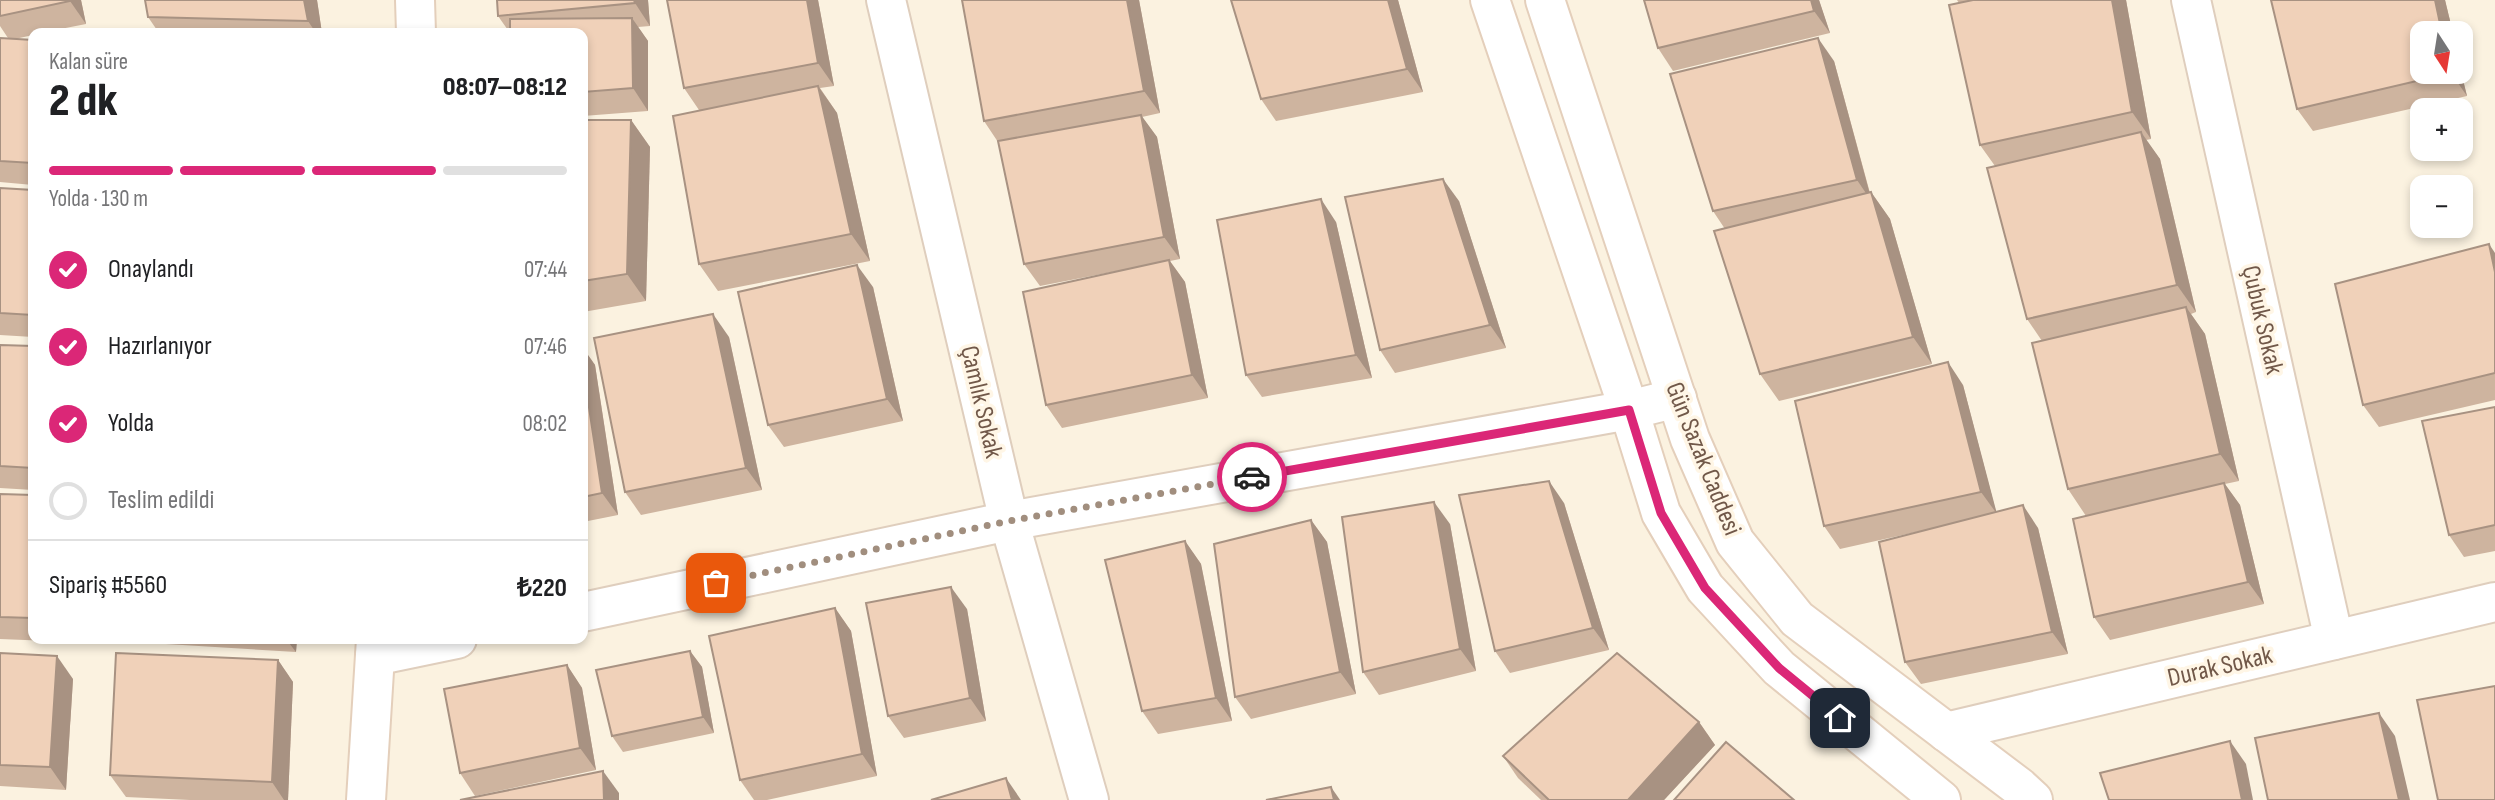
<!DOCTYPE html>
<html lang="tr">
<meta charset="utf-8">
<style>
:root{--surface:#fff;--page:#f2f2f2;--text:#202124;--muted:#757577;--line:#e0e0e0;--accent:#db2777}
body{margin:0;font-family:"Sofia Sans Condensed",sans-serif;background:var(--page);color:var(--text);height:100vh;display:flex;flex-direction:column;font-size:26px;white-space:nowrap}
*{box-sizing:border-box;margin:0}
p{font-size:23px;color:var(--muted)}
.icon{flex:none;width:38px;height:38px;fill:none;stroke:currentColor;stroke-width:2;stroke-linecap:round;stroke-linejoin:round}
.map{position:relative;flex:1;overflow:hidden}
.sheet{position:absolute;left:28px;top:28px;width:560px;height:616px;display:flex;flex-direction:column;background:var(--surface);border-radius:14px;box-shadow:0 4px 10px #0003}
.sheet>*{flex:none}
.needle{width:46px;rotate:168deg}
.buttons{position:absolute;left:2410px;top:21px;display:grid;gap:14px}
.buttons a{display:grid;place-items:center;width:63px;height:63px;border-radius:14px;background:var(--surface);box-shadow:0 4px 10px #0003;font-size:35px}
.pin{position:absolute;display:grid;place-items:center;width:60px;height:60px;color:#fff;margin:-30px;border-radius:14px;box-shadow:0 4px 10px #0006}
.courier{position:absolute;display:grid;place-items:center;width:70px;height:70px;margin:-35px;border:5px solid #db2777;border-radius:50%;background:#fff;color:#222;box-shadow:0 2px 9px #0007}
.summary em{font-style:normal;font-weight:800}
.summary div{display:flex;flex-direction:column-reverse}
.summary{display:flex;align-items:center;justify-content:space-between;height:119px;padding:0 21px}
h1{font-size:46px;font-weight:800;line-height:52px}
.bar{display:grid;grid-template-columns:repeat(4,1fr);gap:10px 7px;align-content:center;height:84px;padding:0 21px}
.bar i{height:9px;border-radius:5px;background:var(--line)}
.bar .on{background:var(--accent)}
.bar p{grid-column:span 4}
.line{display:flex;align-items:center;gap:18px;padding:0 21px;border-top:2px solid var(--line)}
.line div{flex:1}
ol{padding:0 21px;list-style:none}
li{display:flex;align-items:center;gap:21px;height:77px}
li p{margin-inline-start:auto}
li .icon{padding:7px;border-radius:50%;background:var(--accent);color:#fff;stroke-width:4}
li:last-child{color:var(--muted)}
li i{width:38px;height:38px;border:4px solid var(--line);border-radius:50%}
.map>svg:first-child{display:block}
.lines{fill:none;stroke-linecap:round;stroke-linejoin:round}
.street-casing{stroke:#dfcebd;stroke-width:42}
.secondary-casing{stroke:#e4cfbb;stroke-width:42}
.street{stroke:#fff;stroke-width:38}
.secondary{stroke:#fff;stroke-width:38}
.wall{fill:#ceb49f}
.shaded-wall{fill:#a89282}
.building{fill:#f0d1b9;stroke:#a89282;stroke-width:2}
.done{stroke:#a18e7e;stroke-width:7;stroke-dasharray:0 12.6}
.route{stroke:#db2777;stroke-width:9}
.labels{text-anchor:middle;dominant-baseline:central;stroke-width:7;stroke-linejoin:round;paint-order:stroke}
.street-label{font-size:26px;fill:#715849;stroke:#fff6e6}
</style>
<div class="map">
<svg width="2495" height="800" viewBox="0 0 2495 800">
<rect width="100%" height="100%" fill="#fbf2e0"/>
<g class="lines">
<g class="street-casing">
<g id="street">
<polyline points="886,0 1009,521 1089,800"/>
<polyline points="2191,0 2334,640"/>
<polyline points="583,612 1009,521 1629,410 1677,398"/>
<polyline points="375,656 457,639"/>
<polyline points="1946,732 2495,602"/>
</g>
</g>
<g class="secondary-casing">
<g id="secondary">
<polyline points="415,0 416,33"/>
<polyline points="1490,0 1629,410 1661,513 1705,588 1779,668 1941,800"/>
<polyline points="1545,0 1690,439 1735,542 1797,619 2019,787 2033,800"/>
<polyline points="366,800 376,639"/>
</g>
</g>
<use href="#street" class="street"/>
<use href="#secondary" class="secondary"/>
</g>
<g class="wall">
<polygon points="0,0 81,0 86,24 40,33 33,33 33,35 15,39 33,40 33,185 0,182 0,38 8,38 0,26"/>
<polygon points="145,0 317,0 322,33 159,33 148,17"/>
<polygon points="497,0 648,0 650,26 638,27 648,41 648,111 583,116 583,33 510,33 498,16"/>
<polygon points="667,0 818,0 834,86 820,88 837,113 870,261 718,291 699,264 699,110 684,88"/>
<polygon points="962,0 1139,0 1160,113 1142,117 1157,137 1180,259 1170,261 1185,282 1208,398 1062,428 1046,405 1117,271 1040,286 1024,264 998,142 984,121"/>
<polygon points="1398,0 1423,92 1276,121 1261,99"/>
<polygon points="1819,0 1830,33 1673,71 1658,48"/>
<polygon points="1957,0 2126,0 2151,139 2146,140 2160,159 2196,312 2191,314 2205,334 2239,481 2225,484 2240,505 2264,604 2110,640 2094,617 2086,516 2068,489 2042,341 2027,319 1995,166 1980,145 1959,3"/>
<polygon points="2445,0 2453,33 2422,33 2460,72 2460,68 2467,96 2313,131 2297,109"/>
<polygon points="1834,61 1870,193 1871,192 1890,219 1932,364 1779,401 1760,374 1725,229 1713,211"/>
<polygon points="583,120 631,120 650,147 646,301 583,312"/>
<polygon points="0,188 33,190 33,337 0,335"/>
<polygon points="1459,201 1506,348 1395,373 1380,350"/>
<polygon points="1336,222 1372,378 1262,397 1246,375"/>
<polygon points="2495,253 2495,400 2379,427 2363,405"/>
<polygon points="873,287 903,421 784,447 768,425"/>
<polygon points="729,337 762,490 641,515 625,492"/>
<polygon points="0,345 33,346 33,490 0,488"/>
<polygon points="583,348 595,365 618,515 583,522"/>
<polygon points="1963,385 1996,512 2038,528 2068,654 1921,684 1905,662 1925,530 1840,549 1824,526"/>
<polygon points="2495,407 2495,551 2464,557 2449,535"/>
<polygon points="0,494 33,495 33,639 75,639 75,642 0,639"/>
<polygon points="1564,503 1609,650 1510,673 1495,651"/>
<polygon points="1311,520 1327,542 1356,694 1251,719 1235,697"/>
<polygon points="1450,524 1476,671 1379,695 1363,672"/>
<polygon points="1185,541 1201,564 1232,721 1158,734 1142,711"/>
<polygon points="835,608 851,631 877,776 767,800 754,800 740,780"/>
<polygon points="967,609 986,721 904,738 888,716"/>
<polygon points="130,639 297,639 296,652 133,642"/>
<polygon points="690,651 702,667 714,733 623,752 612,736"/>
<polygon points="0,653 73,679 66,790 0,786"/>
<polygon points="278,660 293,682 288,800 190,800 126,797 110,775"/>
<polygon points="567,665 582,688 596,770 475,796 460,773"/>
<polygon points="1699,722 1715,745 1664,800 1541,800 1518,778 1503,756"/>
</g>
<g class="shaded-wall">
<polygon points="70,0 81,0 86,24 70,1"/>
<polygon points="304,0 317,0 322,33 316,33 308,21"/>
<polygon points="634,0 648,0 650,26 635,3"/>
<polygon points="807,0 818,0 834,86 818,63"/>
<polygon points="1127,0 1139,0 1160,113 1144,91"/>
<polygon points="1388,0 1398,0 1423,92 1407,69"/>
<polygon points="1811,0 1819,0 1830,33 1814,11"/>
<polygon points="2112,0 2126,0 2151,139 2132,112"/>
<polygon points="2435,0 2445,0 2453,33 2442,33"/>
<polygon points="632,18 648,41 648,111 633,88"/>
<polygon points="1818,38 1834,61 1872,202 1857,180"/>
<polygon points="2460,68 2467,96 2451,73 2451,72 2460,72"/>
<polygon points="818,86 837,113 870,261 851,234"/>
<polygon points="1141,115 1157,137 1180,259 1164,237"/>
<polygon points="631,120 650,147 646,301 627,274"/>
<polygon points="2141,132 2160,159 2196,312 2177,285"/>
<polygon points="1443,179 1459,201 1506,348 1490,325"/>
<polygon points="1871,192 1890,219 1932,364 1913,337"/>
<polygon points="1321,199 1336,222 1372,378 1356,355"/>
<polygon points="2489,244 2495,253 2495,272"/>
<polygon points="1169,260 1185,282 1208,398 1192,375"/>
<polygon points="857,265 873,287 903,421 887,399"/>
<polygon points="2186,307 2205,334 2239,481 2220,454"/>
<polygon points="713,314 729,337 762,490 746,468"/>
<polygon points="583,348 595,365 618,515 602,493 583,368"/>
<polygon points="1948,362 1963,385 1997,514 1981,492"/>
<polygon points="1549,481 1564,503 1609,650 1593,628"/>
<polygon points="2224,483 2240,505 2264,604 2248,582"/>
<polygon points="1434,502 1450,524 1476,671 1460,649"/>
<polygon points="2023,505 2038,528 2068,654 2052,632"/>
<polygon points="1311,520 1327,542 1356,694 1340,672"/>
<polygon points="1185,541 1201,564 1232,721 1216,698"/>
<polygon points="951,587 967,609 986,721 970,698"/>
<polygon points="835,608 851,631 877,776 862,754"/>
<polygon points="286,639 297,639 296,652"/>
<polygon points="690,651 702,667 714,733 703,717"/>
<polygon points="57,656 73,679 66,790 50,767"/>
<polygon points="278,660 293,682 288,800 284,800 272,782"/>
<polygon points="567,665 582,688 596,770 580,748"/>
<polygon points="2379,713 2395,736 2410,800 2399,800"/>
<polygon points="1699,722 1715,745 1664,800 1628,800"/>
<polygon points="2230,741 2246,764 2253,800 2242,800"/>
<polygon points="603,771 619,793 619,800 604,800"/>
<polygon points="1006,778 1021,800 1012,800"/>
<polygon points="1331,787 1340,800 1334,800"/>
</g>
<g class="building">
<polygon points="0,0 70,0 70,1 0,16"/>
<polygon points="145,0 304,0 308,21 148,17"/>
<polygon points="497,0 634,0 635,3 498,16"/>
<polygon points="667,0 807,0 818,63 684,88"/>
<polygon points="962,0 1127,0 1144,91 984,121"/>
<polygon points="1231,0 1388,0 1407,69 1261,99"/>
<polygon points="1644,0 1811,0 1814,11 1658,48"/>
<polygon points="1973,0 2112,0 2132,112 1980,145 1949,5"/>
<polygon points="2271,0 2435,0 2442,33 2422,33 2422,72 2451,72 2451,73 2297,109"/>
<polygon points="632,18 633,88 583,92 583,33 510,33 510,19"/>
<polygon points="0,38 33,40 33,163 0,161"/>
<polygon points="1818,38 1857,180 1713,211 1670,74"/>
<polygon points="818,86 851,234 699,264 673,116"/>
<polygon points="1141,115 1164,237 1024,264 998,141"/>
<polygon points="583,120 631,120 627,274 583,281"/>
<polygon points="2141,132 2177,285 2027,319 1987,168"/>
<polygon points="1443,179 1490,325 1380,350 1345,197"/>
<polygon points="0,188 33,190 33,315 0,313"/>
<polygon points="1871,192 1913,337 1760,374 1714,231"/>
<polygon points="1321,199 1356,355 1246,375 1217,220"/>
<polygon points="2489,244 2495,272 2495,373 2363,405 2335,284"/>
<polygon points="1169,260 1192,375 1046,405 1023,292"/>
<polygon points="857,265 887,399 768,425 738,292"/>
<polygon points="2186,307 2220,454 2068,489 2032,343"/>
<polygon points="713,314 746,468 625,492 594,338"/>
<polygon points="0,345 33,346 33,468 0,466"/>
<polygon points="1948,362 1981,492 1824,526 1795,401"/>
<polygon points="583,368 602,493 583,497"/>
<polygon points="2495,407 2495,525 2449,535 2422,421"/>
<polygon points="1549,481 1593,628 1495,651 1459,495"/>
<polygon points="2224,483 2248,582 2094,617 2073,519"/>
<polygon points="0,494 33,495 33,618 0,617"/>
<polygon points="1434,502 1460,649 1363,672 1342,517"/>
<polygon points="2023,505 2052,632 1905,662 1879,542"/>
<polygon points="1311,520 1340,672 1235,697 1214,544"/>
<polygon points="1185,541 1216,698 1142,711 1105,560"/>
<polygon points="951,587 970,698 888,716 866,603"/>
<polygon points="835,608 862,754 740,780 709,636"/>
<polygon points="690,651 703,717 612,736 596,670"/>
<polygon points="0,653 57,656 50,767 0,765"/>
<polygon points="116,653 278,660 272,782 110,775"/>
<polygon points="1617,653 1699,722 1628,800 1549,800 1503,756"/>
<polygon points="567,665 580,748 460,773 444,689"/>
<polygon points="2495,686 2495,800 2438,800 2417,700"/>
<polygon points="2379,713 2399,800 2268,800 2255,738"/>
<polygon points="2230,741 2242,800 2109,800 2100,773"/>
<polygon points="1726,742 1794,800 1674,800"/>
<polygon points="603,771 604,800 460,800"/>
<polygon points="1006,778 1012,800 931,800"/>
<polygon points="1331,787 1334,800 1266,800"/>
</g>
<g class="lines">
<polyline class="done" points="716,583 1009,521 1252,477"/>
<polyline class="route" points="1252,477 1629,410 1661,513 1705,588 1779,668 1840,718"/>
</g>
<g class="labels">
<g class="street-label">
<text transform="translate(2262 320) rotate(77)">Çubuk Sokak</text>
<text transform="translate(981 402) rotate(77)">Çamlık Sokak</text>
<text transform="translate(1703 459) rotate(68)">Gün Sazak Caddesi</text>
<text transform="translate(2220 667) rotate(-13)">Durak Sokak</text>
</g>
</g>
</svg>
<div class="buttons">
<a><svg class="needle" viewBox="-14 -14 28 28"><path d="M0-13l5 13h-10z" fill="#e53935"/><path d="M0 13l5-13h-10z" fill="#757577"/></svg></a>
<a>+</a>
<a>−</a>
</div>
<div class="pin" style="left:716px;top:583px;background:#ea580c"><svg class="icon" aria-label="bag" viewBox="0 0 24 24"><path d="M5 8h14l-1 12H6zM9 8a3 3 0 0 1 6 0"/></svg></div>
<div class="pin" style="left:1840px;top:718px;background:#1f2937"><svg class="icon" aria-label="home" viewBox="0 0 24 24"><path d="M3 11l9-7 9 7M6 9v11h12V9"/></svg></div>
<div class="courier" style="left:1252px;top:477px"><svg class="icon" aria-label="car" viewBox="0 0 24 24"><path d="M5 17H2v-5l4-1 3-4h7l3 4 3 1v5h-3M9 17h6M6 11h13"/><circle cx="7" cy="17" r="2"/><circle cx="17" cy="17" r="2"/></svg></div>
<section class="sheet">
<div class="summary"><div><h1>2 dk</h1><p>Kalan süre</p></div><em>08:07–08:12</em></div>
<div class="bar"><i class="on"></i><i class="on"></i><i class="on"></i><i></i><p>Yolda · 130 m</p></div>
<ol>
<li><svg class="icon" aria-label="check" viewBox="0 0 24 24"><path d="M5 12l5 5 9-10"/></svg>Onaylandı<p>07:44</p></li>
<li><svg class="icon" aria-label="check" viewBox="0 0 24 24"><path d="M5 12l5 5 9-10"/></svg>Hazırlanıyor<p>07:46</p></li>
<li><svg class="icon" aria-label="check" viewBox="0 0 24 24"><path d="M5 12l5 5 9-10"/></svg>Yolda<p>08:02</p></li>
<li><i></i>Teslim edildi</li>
</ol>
<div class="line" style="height:91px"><div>Sipariş #5560</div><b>₺220</b></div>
</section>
</div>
